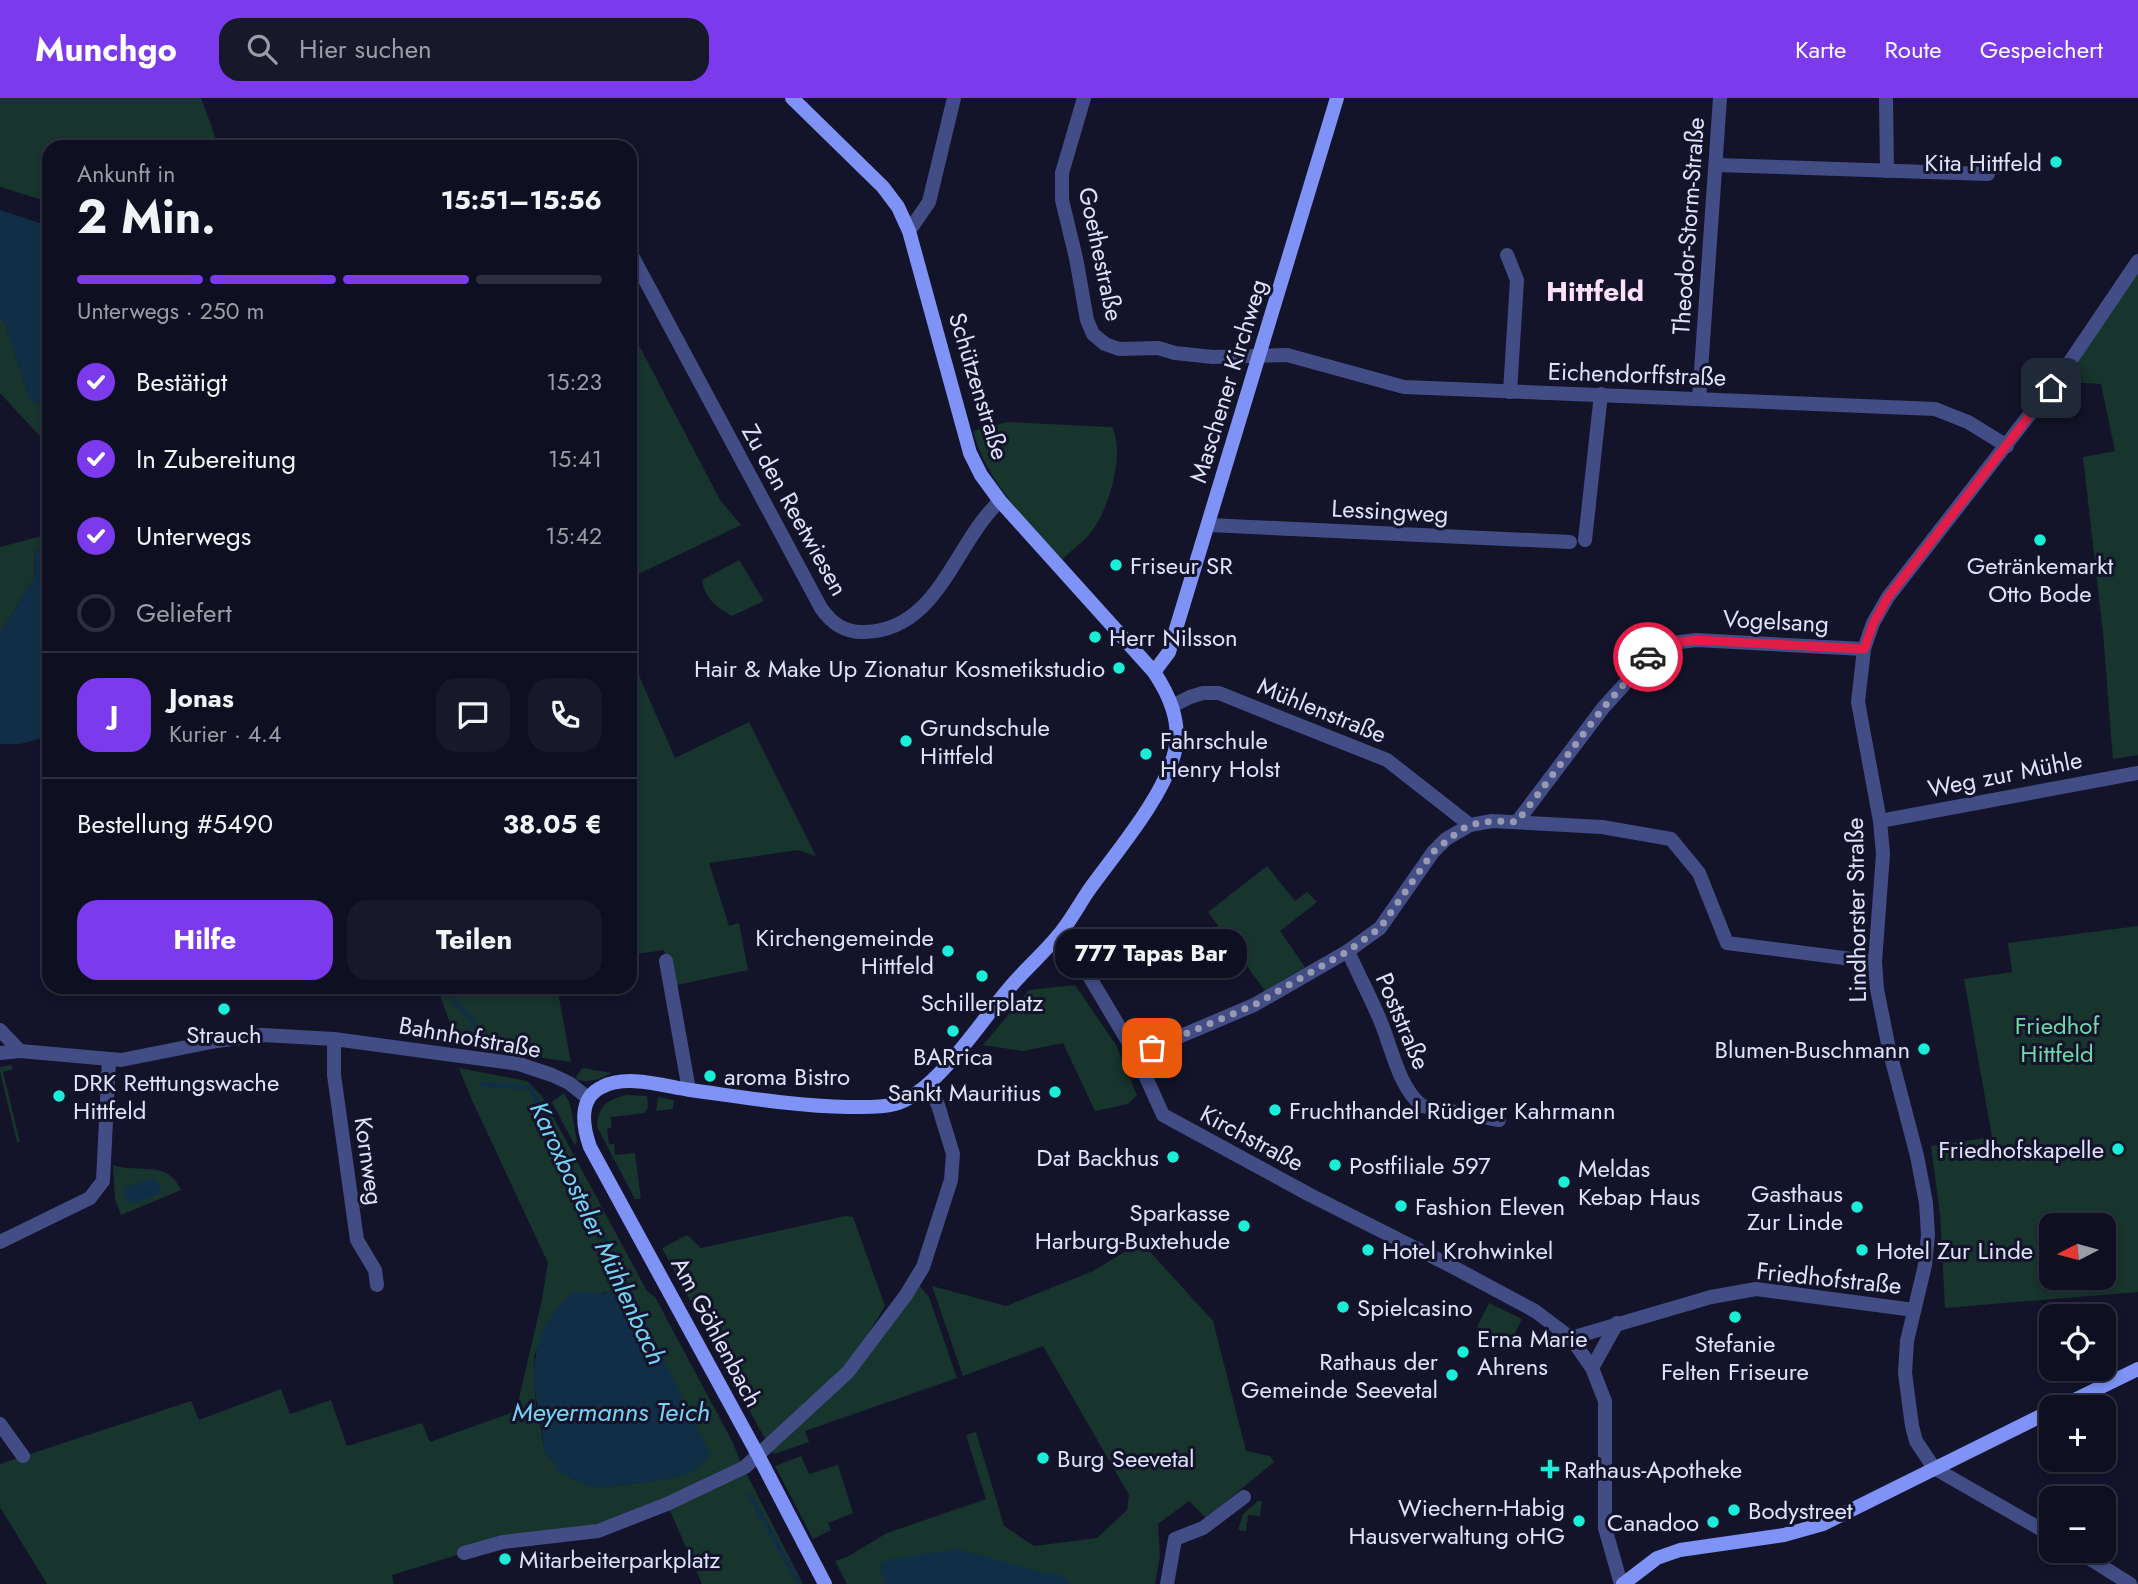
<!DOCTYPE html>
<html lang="de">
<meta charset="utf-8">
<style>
:root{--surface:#0e0f20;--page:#171829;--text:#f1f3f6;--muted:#9b9ca5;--line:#2e2f3e;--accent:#7c3aed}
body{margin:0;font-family:Jost,sans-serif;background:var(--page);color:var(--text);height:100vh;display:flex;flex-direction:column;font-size:26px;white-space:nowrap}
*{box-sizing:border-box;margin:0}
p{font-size:23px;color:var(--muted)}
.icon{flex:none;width:38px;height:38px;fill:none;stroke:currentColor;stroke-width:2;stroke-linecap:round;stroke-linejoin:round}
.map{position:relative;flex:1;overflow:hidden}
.sheet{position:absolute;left:42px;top:42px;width:595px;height:854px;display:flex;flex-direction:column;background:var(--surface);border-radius:21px;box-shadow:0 4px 10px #0003,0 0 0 2px var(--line)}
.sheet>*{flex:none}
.needle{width:46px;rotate:264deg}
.tools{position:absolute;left:2039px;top:1115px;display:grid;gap:14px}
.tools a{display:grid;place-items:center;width:77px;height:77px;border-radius:14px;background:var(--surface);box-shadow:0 4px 10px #0003,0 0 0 2px var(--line);font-size:35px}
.pin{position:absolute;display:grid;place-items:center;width:60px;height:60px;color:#fff;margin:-30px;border-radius:14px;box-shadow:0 4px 10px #0006}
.courier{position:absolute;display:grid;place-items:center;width:70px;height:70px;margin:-35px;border:5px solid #e11d48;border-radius:50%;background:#fff;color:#222;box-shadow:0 2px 9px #0007}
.bubble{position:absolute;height:49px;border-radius:21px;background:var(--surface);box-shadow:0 4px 10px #0003,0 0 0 2px var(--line);font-size:23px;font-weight:700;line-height:49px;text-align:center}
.head em{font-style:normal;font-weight:700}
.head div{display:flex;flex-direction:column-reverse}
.head{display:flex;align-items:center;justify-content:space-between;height:119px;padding:0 35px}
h1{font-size:46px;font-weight:700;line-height:52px}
.bar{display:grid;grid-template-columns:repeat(4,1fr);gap:10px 7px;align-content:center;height:84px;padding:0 35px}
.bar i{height:9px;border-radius:5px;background:var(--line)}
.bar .active{background:var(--accent)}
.bar p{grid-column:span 4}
.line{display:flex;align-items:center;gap:18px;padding:0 35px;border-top:2px solid var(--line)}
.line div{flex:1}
.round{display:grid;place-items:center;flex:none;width:74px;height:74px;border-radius:21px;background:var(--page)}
ol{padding:0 35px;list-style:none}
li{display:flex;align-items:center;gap:21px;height:77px}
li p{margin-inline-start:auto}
li .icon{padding:7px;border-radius:50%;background:var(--accent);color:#fff;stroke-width:4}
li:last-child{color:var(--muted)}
li i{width:38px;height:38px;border:4px solid var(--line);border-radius:50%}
.button{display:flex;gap:14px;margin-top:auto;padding:14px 35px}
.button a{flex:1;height:80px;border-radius:21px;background:var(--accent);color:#fff;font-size:28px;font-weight:700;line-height:80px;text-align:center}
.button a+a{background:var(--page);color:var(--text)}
header{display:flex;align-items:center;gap:42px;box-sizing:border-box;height:98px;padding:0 35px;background:var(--accent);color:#fff}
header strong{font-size:33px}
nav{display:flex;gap:38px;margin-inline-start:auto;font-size:24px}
.search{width:490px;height:63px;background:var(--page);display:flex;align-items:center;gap:18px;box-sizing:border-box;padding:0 24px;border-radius:21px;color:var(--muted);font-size:26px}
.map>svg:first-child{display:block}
.green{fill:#17342d;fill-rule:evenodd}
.water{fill:#102f47}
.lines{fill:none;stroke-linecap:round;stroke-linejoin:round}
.stream{stroke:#102f47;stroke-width:4.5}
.street{stroke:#424d86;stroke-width:14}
.secondary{stroke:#7e93f5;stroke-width:14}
.done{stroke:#989ab3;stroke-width:7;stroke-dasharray:0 12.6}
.route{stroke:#e11d48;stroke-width:9}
.poi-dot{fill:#1aedd8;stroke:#13142a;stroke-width:2.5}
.labels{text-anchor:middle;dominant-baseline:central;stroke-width:6;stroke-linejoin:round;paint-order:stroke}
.poi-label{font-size:24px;fill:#dfe2fd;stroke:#13142a;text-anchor:start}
.street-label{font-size:24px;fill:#dfe2fd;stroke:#13142a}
.park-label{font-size:24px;fill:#6fd9a9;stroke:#13142a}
.water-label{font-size:26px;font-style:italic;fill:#75d3f4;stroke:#13142a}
.quarter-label{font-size:28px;font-weight:bold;fill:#fde1f8;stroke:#13142a}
</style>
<header>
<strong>Munchgo</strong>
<div class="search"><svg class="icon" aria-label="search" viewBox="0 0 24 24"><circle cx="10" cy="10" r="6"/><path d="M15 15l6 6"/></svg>Hier suchen</div>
<nav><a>Karte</a><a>Route</a><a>Gespeichert</a></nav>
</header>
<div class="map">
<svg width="2138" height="1486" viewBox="0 0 2138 1486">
<rect width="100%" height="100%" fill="#13142a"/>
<g class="green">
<polygon points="0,0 201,0 219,49 49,49 49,104 0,89"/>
<polygon points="2138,172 2138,657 2113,661 2103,535 2083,359 2115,353 2101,286 2068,284 2079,263"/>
<polygon points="0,219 6,228 30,302 49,309 49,348 0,295"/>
<polygon points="630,230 720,402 741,427 630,480"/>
<path d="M1007,324L1112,329C1125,354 1110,407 1094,430C1086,443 1072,451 1062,462C1028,422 986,385 973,333Z"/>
<polygon points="49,436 49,442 35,454 34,480 0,536 0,449"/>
<path d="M739,462L764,503L732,518C716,509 705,501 702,482Z"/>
<polygon points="630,557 675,660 749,624 816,758 798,752 709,765 729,828 739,825 748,872 672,888 664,852 630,857"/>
<polygon points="1267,768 1295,803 1307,794 1317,804 1280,833 1305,869 1265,893 1208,814"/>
<path d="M2138,828V1194L1945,1210L1940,1116L1931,1048L1992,1039L1964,881L2012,874L2008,845ZM2051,1127H2104V1180H2051Z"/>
<polygon points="1075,887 1116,947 1137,997 1128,1006 1095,1013 1063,945 1023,953 983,947 1029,892"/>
<polygon points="437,889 557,889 571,964 456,947 454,936"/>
<polygon points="11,967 13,971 3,974 20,1044 17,1044 0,974 0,969"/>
<path d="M459,970L527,983L542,998L647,1193L655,1199L733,1345L741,1365L803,1486H702L667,1406L598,1433L490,1447L392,1477L394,1486H47L0,1409V1366L191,1303L199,1322L281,1291L290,1316L331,1302L347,1348L422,1325L430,1344L516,1313L541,1206L548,1165L471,1000ZM631,1193L710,1358C703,1363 697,1371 689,1375C677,1381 612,1389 597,1389C581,1388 571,1377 557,1373L555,1362L548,1359L545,1353L536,1308L534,1258L546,1231L558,1210L566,1202L609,1194Z"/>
<path d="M582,970L612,975C600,981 589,986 575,981Z"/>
<polygon points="564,995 570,1006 577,1043 575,1048 552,1004"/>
<path d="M627,997L647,998L648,1009L645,1015L611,1019V1030L607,1031L609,1046H614L615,1057L635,1055L641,1101H635L597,1029C598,1008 607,1001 627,997Z"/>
<polygon points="658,999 674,1002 673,1011 656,1013"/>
<path d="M113,1067C140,1076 167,1061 181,1092L121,1117L115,1101Z"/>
<polygon points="845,1118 853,1119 885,1208 854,1259 766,1343 662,1150 687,1137 701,1150"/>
<polygon points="1141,1144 1213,1223 1246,1353 1270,1358 1274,1364 1206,1420 1189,1403 1158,1426 1160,1458 1155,1486 847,1486 835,1463 847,1459 887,1435 986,1401 966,1337 976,1334 1004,1428 1034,1448 1097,1440 1127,1412 1129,1397 1043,1248 963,1278 932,1188 1006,1208 1093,1173"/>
<polygon points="919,1187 929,1199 957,1280 805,1333 809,1344 774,1356 771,1350"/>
<polygon points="1489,1205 1522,1221 1510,1245 1477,1229"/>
<polygon points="801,1358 809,1376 838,1367 853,1415 828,1425 831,1432 813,1441 775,1368"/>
<polygon points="1258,1403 1262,1403 1260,1418 1248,1417 1246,1433 1238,1432 1243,1416"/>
</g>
<g class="water">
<polygon points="0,112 49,128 49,309 30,302 6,228 0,219"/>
<polygon points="49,442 49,638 20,646 0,646 0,536 34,480 35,454"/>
<polygon points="154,1081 161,1087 159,1096 136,1105 127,1104 124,1096 125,1089 146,1082"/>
<path d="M631,1193L711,1358C703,1363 697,1371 689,1375C677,1381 611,1389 597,1389C581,1388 571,1377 556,1373L555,1362L548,1359L545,1353C538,1300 520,1258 557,1210C562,1205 567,1200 572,1194H596L604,1196L609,1194Z"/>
<path d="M958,1451L1045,1475C1056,1474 1064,1477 1071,1486H885L879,1467L890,1461Z"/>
</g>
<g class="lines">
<g class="stream">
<polyline points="447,889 455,905 473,921 479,940"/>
<polyline points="482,986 531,990 615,1160 624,1198"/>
<polyline points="750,1397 799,1486"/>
</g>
<g class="street">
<polyline points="1084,0 1062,75 1062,102 1076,160 1087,222 1093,236 1105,246 1119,251 1158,250 1175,255 1213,259 1287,257 1404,289 1935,311 1968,324 2007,348"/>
<polyline points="1886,0 1887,73"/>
<polyline points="1716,67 1988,76"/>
<polyline points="909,133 929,104 954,0"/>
<path d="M630,154L821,510C832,526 845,535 865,534C939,532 954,445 1000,403"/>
<polyline points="1507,157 1517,182 1510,294"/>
<polyline points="1699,301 1720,0"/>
<polyline points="1209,427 1570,444"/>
<polyline points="1585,442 1601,296"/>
<polyline points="1172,608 1190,599 1203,595 1219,595 1271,616 1387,662 1470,727"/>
<polyline points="1880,723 2138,675"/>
<polyline points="1517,724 1603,610 1650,558 1673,545 1696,542 1864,551"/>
<polyline points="1058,838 1086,873 1136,957 1163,1017 1310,1097 1455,1170 1535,1213 1571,1240 1592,1270 1605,1303 1605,1430 1621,1486"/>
<path d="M1348,853C1358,876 1370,898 1380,922C1392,950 1398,988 1422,1008L1499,1022"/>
<polyline points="666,863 689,992"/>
<polyline points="0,932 20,953"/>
<polyline points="334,941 334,977 357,1142 375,1172 377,1187"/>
<polyline points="0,955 20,953 121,962 217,943 263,937 334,941 519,966 552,977 569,985 588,1000"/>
<polyline points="1136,957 1254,907 1348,853 1380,830 1433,754 1446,741 1470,727 1492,723 1602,729 1671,741 1699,775 1727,845 1875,864"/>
<polyline points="0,1144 90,1100 103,1083 109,962"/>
<polyline points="1571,1240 1711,1199 1756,1191 1914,1212"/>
<polyline points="1592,1270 1617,1225"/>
<polyline points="0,1326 23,1358"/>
<polyline points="2051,1437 1934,1370 1916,1343 1912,1328 1905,1275 1907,1243 1925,1167 1928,1137 1926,1105 1917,1058 1889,951 1877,891 1875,864 1883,756 1880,723 1858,604 1864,551 1873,525 1888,499 2065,271 2138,163"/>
<polyline points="2076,1452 2130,1486"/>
<polyline points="464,1455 503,1444 598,1433 667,1406 745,1369 848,1274 906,1197 923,1169 951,1082 953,1056 938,1007 928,987"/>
<polyline points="1167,1486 1175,1441 1203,1430 1244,1399"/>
</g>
<g class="secondary">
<path d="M792,0L883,89L898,109L909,133L970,355L981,377L1000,403L1154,574C1170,598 1181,624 1175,653C1164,699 1117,753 1089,792C1078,808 1069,826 1056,840C1040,859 1021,875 1006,894C980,925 934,996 895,1006C880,1010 864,1009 848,1009C795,1008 742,999 690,992C663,988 627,976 602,989C578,1000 583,1029 590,1049L758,1357L825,1486"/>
<polyline points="1154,574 1169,554 1337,0"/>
<polyline points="2060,1309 2138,1271"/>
<polyline points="1623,1486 1657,1460 1680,1452 1784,1437 1823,1426 2051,1313"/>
</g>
</g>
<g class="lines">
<polyline class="done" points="1152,950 1254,907 1348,853 1380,830 1433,754 1459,733 1469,727 1492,723 1517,724 1603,610 1648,559"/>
<polyline class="route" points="1648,559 1673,545 1696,542 1864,551 1873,526 1888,499 2051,290"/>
</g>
<g class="poi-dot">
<circle cx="2056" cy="64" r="7"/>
<circle cx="2040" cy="442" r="7"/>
<circle cx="1116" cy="467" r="7"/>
<circle cx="1095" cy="539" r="7"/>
<circle cx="1119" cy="570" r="7"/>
<circle cx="906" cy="643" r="7"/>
<circle cx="1146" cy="656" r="7"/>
<circle cx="948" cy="853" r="7"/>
<circle cx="982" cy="878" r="7"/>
<circle cx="224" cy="911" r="7"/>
<circle cx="953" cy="933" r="7"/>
<circle cx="1924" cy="951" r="7"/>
<circle cx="710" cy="978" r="7"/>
<circle cx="1055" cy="994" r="7"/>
<circle cx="59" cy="998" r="7"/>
<circle cx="1275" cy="1012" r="7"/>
<circle cx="2118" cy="1051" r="7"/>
<circle cx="1173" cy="1059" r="7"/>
<circle cx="1335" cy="1067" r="7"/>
<circle cx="1564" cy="1084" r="7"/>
<circle cx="1401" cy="1108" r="7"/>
<circle cx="1857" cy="1109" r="7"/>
<circle cx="1244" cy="1128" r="7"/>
<circle cx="1368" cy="1152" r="7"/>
<circle cx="1862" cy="1152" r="7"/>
<circle cx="1343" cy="1209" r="7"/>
<circle cx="1735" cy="1219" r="7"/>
<circle cx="1463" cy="1254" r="7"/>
<circle cx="1452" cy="1277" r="7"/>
<circle cx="1043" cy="1360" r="7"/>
<path d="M1546.5 1360.5h7v7h7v7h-7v7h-7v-7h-7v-7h7z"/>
<circle cx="1734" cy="1412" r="7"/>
<circle cx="1579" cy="1423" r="7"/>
<circle cx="1713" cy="1424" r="7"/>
<circle cx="505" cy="1461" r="7"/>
</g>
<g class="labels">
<g class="poi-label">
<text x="2042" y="64" text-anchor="end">Kita Hittfeld</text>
<text x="1130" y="467">Friseur SR</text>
<text x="2040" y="467" text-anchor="middle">Getränkemarkt<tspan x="2040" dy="28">Otto Bode</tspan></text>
<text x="1109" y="539">Herr Nilsson</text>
<text x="1105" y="570" text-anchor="end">Hair &amp; Make Up Zionatur Kosmetikstudio</text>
<text x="920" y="629">Grundschule<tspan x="920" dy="28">Hittfeld</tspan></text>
<text x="1160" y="642">Fahrschule<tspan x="1160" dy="28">Henry Holst</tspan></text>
<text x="934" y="839" text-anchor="end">Kirchengemeinde<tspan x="934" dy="28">Hittfeld</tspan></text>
<text x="982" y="904" text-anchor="middle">Schillerplatz</text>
<text x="224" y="936" text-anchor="middle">Strauch</text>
<text x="1910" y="951" text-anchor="end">Blumen-Buschmann</text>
<text x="953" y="958" text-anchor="middle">BARrica</text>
<text x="724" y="978">aroma Bistro</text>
<text x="73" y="984">DRK Retttungswache<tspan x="73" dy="28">Hittfeld</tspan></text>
<text x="1041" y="994" text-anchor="end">Sankt Mauritius</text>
<text x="1289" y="1012">Fruchthandel Rüdiger Kahrmann</text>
<text x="2104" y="1051" text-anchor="end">Friedhofskapelle</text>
<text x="1159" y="1059" text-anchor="end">Dat Backhus</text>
<text x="1349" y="1067">Postfiliale 597</text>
<text x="1578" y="1070">Meldas<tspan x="1578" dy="28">Kebap Haus</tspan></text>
<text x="1843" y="1095" text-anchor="end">Gasthaus<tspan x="1843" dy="28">Zur Linde</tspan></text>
<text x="1415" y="1108">Fashion Eleven</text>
<text x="1230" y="1114" text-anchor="end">Sparkasse<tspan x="1230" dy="28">Harburg-Buxtehude</tspan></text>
<text x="1382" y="1152">Hotel Krohwinkel</text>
<text x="1876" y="1152">Hotel Zur Linde</text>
<text x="1357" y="1209">Spielcasino</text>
<text x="1477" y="1240">Erna Marie<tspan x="1477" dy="28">Ahrens</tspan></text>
<text x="1735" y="1245" text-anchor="middle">Stefanie<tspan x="1735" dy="28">Felten Friseure</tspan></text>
<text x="1438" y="1263" text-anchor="end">Rathaus der<tspan x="1438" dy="28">Gemeinde Seevetal</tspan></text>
<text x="1057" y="1360">Burg Seevetal</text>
<text x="1564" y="1371">Rathaus-Apotheke</text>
<text x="1565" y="1409" text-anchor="end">Wiechern-Habig<tspan x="1565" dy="28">Hausverwaltung oHG</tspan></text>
<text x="1748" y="1412">Bodystreet</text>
<text x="1699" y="1424" text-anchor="end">Canadoo</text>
<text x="519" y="1461">Mitarbeiterparkplatz</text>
</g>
<g class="street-label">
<text transform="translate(1688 128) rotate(-86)">Theodor-Storm-Straße</text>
<text transform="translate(1101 156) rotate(78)">Goethestraße</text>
<text transform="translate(1637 276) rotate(2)">Eichendorffstraße</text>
<text transform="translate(1228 283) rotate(-73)">Maschener Kirchweg</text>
<text transform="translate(979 288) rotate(73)">Schützenstraße</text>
<text transform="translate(795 412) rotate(61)">Zu den Reetwiesen</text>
<text transform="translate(1390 413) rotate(3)">Lessingweg</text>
<text transform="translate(1776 523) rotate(3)">Vogelsang</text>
<text transform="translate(1322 612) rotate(22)">Mühlenstraße</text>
<text transform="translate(2005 676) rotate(-11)">Weg zur Mühle</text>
<text transform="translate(1856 812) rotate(-91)">Lindhorster Straße</text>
<text transform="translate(1403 923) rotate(67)">Poststraße</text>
<text transform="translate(470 939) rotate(10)">Bahnhofstraße</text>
<text transform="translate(1252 1040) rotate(28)">Kirchstraße</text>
<text transform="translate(369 1063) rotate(82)">Kornweg</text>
<text transform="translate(1829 1180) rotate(6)">Friedhofstraße</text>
<text transform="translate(717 1234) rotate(62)">Am Göhlenbach</text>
</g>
<g class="park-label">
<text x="2057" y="927">Friedhof<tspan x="2057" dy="28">Hittfeld</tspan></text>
</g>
<g class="water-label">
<text transform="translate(598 1135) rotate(65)">Karoxbosteler Mühlenbach</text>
<text x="611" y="1314">Meyermanns Teich</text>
</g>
<g class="quarter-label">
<text x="1595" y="193">Hittfeld</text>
</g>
</g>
</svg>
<div class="tools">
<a><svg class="needle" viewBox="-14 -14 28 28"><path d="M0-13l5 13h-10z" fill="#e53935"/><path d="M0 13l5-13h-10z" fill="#9b9ca5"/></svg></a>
<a><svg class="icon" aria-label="locate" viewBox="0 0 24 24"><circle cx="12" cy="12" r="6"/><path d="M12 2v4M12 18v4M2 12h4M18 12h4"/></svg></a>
<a>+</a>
<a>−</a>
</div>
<div class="pin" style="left:1152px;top:950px;background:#ea580c"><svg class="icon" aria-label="bag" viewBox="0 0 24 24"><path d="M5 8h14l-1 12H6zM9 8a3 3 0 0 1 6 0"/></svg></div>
<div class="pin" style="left:2051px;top:290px;background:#1f2937"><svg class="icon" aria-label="home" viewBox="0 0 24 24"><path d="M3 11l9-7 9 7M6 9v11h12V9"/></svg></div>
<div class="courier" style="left:1648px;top:559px"><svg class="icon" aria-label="car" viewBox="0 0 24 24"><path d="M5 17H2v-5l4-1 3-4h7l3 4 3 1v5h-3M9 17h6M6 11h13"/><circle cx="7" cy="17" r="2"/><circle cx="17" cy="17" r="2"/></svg></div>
<div class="bubble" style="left:1055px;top:831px;width:192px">777 Tapas Bar</div>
<section class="sheet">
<div class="head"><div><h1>2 Min.</h1><p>Ankunft in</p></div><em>15:51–15:56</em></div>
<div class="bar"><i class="active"></i><i class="active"></i><i class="active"></i><i></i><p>Unterwegs · 250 m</p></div>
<ol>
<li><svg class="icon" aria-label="check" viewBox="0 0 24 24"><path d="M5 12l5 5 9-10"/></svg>Bestätigt<p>15:23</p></li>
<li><svg class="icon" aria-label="check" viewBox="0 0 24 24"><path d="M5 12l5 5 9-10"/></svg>In Zubereitung<p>15:41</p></li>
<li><svg class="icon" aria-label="check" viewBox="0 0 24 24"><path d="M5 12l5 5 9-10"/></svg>Unterwegs<p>15:42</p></li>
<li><i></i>Geliefert</li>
</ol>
<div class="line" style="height:126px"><b class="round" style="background:var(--accent);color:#fff">J</b><div><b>Jonas</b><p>Kurier · 4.4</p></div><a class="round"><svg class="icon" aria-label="chat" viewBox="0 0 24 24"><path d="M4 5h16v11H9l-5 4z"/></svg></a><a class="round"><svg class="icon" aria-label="phone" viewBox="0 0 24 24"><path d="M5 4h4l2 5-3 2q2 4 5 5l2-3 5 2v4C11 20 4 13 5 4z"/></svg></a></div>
<div class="line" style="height:91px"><div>Bestellung #5490</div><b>38.05 €</b></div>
<div class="button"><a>Hilfe</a><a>Teilen</a></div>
</section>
</div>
